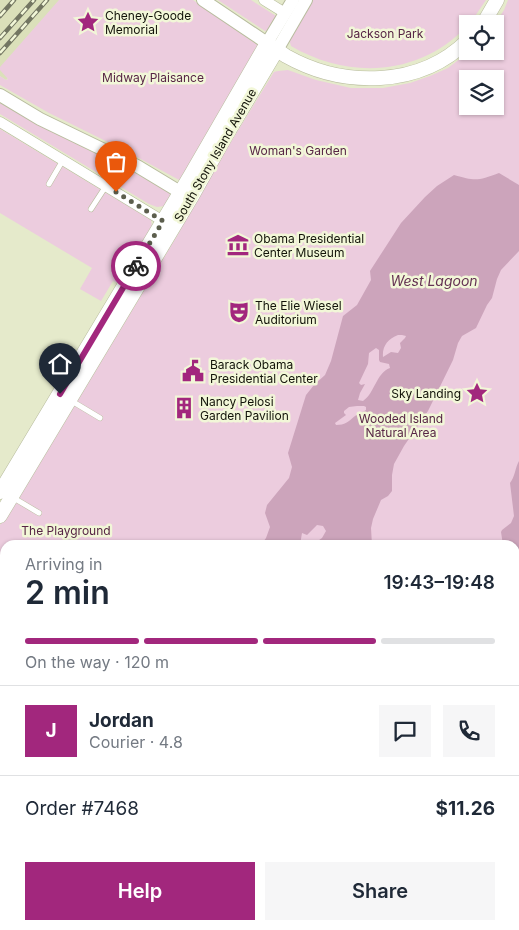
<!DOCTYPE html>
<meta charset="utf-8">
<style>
:root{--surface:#fff;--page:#f6f6f7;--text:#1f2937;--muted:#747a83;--line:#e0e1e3;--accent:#a2277d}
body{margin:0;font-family:Inter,sans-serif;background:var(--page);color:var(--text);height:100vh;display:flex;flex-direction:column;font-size:19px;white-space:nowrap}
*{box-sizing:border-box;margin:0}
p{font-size:16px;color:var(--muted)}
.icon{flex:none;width:28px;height:28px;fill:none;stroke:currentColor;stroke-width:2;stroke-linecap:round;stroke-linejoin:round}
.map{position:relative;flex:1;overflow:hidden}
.panel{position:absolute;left:0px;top:540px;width:520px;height:390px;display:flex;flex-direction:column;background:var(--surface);border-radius:15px 15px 0 0;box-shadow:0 1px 4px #0004}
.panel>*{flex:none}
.controls{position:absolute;left:459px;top:15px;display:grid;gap:10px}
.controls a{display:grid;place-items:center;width:45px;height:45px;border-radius:0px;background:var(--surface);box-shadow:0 1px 4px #0004;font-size:25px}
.pin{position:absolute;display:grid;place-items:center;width:42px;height:42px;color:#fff;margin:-51px -21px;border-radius:50% 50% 50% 0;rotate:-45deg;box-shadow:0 0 5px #0007}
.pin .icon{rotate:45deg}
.courier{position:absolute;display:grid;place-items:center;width:50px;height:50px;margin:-25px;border:4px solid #a2277d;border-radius:50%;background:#fff;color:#222;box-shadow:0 1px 6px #0007}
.headline em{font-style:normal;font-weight:600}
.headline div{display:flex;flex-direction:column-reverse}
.headline{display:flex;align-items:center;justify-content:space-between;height:85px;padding:0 25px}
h1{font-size:32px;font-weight:600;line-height:38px}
.bar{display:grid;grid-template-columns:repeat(4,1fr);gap:8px 5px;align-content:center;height:60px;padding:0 25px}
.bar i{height:6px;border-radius:4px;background:var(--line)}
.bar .current{background:var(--accent)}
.bar p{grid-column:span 4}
.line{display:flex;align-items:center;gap:12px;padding:0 25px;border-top:1px solid var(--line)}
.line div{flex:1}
.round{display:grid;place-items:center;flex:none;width:52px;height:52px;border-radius:0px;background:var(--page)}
.primary-button{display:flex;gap:10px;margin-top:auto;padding:10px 25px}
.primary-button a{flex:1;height:58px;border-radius:0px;background:var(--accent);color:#fff;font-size:20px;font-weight:600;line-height:58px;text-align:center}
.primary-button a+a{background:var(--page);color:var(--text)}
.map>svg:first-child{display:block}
.built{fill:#dbe0ba}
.green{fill:#ecccde;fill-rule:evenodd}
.water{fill:#cca4bb;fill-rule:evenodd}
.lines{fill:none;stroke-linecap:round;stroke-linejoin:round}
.service-casing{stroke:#b8bc9e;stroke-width:6}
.minor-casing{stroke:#b8bc9e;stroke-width:11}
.tertiary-casing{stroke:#b8bc9e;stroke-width:14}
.secondary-casing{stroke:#b8bc9e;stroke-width:15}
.service{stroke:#fff;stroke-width:5}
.minor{stroke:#fff;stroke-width:10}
.tertiary{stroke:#fff;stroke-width:12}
.secondary{stroke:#fff;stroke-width:14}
.rail-casing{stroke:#737662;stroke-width:4.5}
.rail{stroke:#f2f7d8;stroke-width:2.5;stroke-dasharray:8;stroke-linecap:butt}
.done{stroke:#5c5e4d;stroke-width:5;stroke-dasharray:0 9}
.route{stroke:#a2277d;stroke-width:6}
.labels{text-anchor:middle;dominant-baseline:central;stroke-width:5;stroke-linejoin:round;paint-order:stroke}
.poi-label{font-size:12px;fill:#121309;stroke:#f2f7d8;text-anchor:start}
.park-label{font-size:12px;fill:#572545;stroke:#f2f7d8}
.street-label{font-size:12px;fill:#121309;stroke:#f2f7d8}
.water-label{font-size:14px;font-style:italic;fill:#653253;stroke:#f2f7d8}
</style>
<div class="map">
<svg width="519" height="930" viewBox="0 0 519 930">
<rect width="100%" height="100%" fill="#e5eacb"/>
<polygon class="built" points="0,0 77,0 6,80 0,76"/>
<g class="green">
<polygon points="59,0 193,0 259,46 181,181 126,151 49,113 0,85 0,76 6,80 8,79 0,70 0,67"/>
<polygon points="218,0 251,0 276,16 268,30 265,31"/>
<path d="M311,0H486L471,22L469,24H468L467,26C420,76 349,80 291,46L289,39Z"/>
<path d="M508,0H519V930H0V525L23,486L28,483L180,231L182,221L274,72L278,71L288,70L316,80L351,88H383L410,83L430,76L448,68L470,51H495V24L504,10ZM468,79H495V106H468ZM5,545H515V925H5Z"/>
<polygon points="0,103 44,128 135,173 168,192 171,196 165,206 157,207 149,204 0,114"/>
<polygon points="0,129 151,220 152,226 117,283 113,281 101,301 80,289 92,268 0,213"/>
</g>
<g class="water">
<path d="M499,173L519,185V251L501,270L497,279L492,298L487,305L476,328L462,336L458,343L453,360L428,411L404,446L394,464L392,475V491L388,496L381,500L373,519L371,528L372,545H312L322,538L326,531L323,526L317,525L307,535L302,533L300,545H261L266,538L270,527L265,513L267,505L289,478L292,467L288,453L306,395L314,385L325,375L331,361L343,316L357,305L371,280L370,271L401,223L425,197L437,186L454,175C475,181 478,181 499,173ZM398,335H402L406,336L405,338L400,343L401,348L398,353L391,352L383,357C382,346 388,339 398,335ZM376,348L379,350V360L380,362L389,364L390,368C376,373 375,393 363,401L358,400L360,393L365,384L361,385L359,383L368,364L369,353ZM357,406H364L366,407V410C363,412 358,414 355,416C348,422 345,425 336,425L335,423L346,415L344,413V411L349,407Z"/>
<path d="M519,461V909L515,906V545H503L501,532L502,530L511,523L514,516L510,483C515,477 515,468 519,461Z"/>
<polygon points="143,925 244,925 246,926 263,930 153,930"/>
<polygon points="362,925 453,925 447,930 350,930"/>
</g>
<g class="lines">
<g class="service-casing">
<g id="service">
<polyline points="49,184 63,160"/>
<polyline points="91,209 106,186"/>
<polyline points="70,400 100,418"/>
<polyline points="12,497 39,513"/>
</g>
</g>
<g class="minor-casing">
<g id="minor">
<polyline points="264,0 285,13"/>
<polyline points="0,122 163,221"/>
</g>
</g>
<g class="tertiary-casing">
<g id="tertiary">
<polyline points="203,0 267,43 293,0"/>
<polyline points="277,50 306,0"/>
<polyline points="0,95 40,119 137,166 180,192"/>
</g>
</g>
<g class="secondary-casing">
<g id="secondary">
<polyline points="483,24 497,0"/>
<path d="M0,492L190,176L267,43C274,48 280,52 286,56C343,88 420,88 468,40"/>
<polyline points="0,516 191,198 224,139 277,50"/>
</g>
</g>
<use href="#service" class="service"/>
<use href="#minor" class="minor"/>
<use href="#tertiary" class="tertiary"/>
<use href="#secondary" class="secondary"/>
<g class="rail-casing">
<g id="rail">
<polyline points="0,16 14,0"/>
<polyline points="0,38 34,0"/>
<polyline points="0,53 47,0"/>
</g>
</g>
<use href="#rail" class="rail"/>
</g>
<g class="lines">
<polyline class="done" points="116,192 163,221 136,266"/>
<polyline class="route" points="60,394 136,266"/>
</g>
<defs>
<g id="sight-bare" transform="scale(1.725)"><path d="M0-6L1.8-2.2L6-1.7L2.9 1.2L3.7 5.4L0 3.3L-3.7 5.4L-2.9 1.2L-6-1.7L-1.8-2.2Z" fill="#a2277d" stroke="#f2f7d8" stroke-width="2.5" paint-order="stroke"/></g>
<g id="museum-bare" transform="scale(1.725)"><path d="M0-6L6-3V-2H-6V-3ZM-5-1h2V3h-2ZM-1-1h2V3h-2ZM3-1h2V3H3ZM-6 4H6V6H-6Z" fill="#a2277d" stroke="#f2f7d8" stroke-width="2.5" paint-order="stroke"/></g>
<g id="theatre-bare" transform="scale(1.725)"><path d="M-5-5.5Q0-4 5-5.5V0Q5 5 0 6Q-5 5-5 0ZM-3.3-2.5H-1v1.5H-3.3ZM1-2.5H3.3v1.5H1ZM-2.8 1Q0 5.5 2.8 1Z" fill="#a2277d" stroke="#f2f7d8" stroke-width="2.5" paint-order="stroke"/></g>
<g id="civic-bare" transform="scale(1.725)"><path d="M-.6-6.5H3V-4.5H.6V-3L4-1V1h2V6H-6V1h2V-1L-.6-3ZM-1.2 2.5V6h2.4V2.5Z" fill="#a2277d" stroke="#f2f7d8" stroke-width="2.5" paint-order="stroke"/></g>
<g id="building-bare" transform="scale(1.725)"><path d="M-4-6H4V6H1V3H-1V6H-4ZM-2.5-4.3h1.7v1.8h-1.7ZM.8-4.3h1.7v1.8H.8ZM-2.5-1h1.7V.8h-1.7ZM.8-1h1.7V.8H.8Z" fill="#a2277d" stroke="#f2f7d8" stroke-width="2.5" paint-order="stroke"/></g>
</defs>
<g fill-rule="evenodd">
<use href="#sight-bare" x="88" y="22"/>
<use href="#museum-bare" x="238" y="245"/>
<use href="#theatre-bare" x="239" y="312"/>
<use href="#civic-bare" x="193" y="371"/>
<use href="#sight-bare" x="477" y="393"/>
<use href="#building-bare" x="184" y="408"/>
</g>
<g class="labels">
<g class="poi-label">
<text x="105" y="15">Cheney-Goode<tspan x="105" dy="14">Memorial</tspan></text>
<text x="254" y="238">Obama Presidential<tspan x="254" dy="14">Center Museum</tspan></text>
<text x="255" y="305">The Elie Wiesel<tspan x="255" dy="14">Auditorium</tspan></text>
<text x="210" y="364">Barack Obama<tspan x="210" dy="14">Presidential Center</tspan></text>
<text x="461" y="393" text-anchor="end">Sky Landing</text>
<text x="200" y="401">Nancy Pelosi<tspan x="200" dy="14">Garden Pavilion</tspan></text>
</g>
<g class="park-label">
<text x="385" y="33">Jackson Park</text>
<text x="153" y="77">Midway Plaisance</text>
<text x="298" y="150">Woman's Garden</text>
<text x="401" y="418">Wooded Island<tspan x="401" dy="14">Natural Area</tspan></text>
<text x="66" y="530">The Playground</text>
</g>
<g class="street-label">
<text transform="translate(215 155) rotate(-60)">South Stony Island Avenue</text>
</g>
<g class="water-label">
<text x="434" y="280">West Lagoon</text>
</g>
</g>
</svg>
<div class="controls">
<a><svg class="icon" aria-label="locate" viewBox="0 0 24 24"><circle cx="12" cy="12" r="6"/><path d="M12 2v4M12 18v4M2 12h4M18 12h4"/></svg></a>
<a><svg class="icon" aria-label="layers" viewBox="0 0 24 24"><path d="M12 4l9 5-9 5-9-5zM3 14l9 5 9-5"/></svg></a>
</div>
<div class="pin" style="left:116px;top:192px;background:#ea580c"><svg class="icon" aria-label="bag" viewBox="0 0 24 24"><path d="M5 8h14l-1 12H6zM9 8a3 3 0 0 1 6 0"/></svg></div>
<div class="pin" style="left:60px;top:394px;background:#1f2937"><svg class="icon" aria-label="home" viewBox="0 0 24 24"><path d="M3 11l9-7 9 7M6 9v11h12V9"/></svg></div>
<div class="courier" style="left:136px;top:266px"><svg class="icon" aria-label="bike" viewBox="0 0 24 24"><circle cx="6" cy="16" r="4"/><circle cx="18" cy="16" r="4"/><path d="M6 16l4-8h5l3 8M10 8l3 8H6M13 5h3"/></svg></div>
<section class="panel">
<div class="headline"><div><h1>2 min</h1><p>Arriving in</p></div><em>19:43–19:48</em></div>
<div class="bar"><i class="current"></i><i class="current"></i><i class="current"></i><i></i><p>On the way · 120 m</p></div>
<div class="line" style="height:90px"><b class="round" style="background:var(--accent);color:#fff">J</b><div><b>Jordan</b><p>Courier · 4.8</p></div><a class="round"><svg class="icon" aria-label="chat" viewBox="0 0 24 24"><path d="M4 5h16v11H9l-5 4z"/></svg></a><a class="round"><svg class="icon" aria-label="phone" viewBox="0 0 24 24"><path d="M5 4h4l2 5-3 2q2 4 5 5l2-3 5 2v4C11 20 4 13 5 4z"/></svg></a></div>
<div class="line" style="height:65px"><div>Order #7468</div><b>$11.26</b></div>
<div class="primary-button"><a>Help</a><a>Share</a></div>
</section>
</div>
